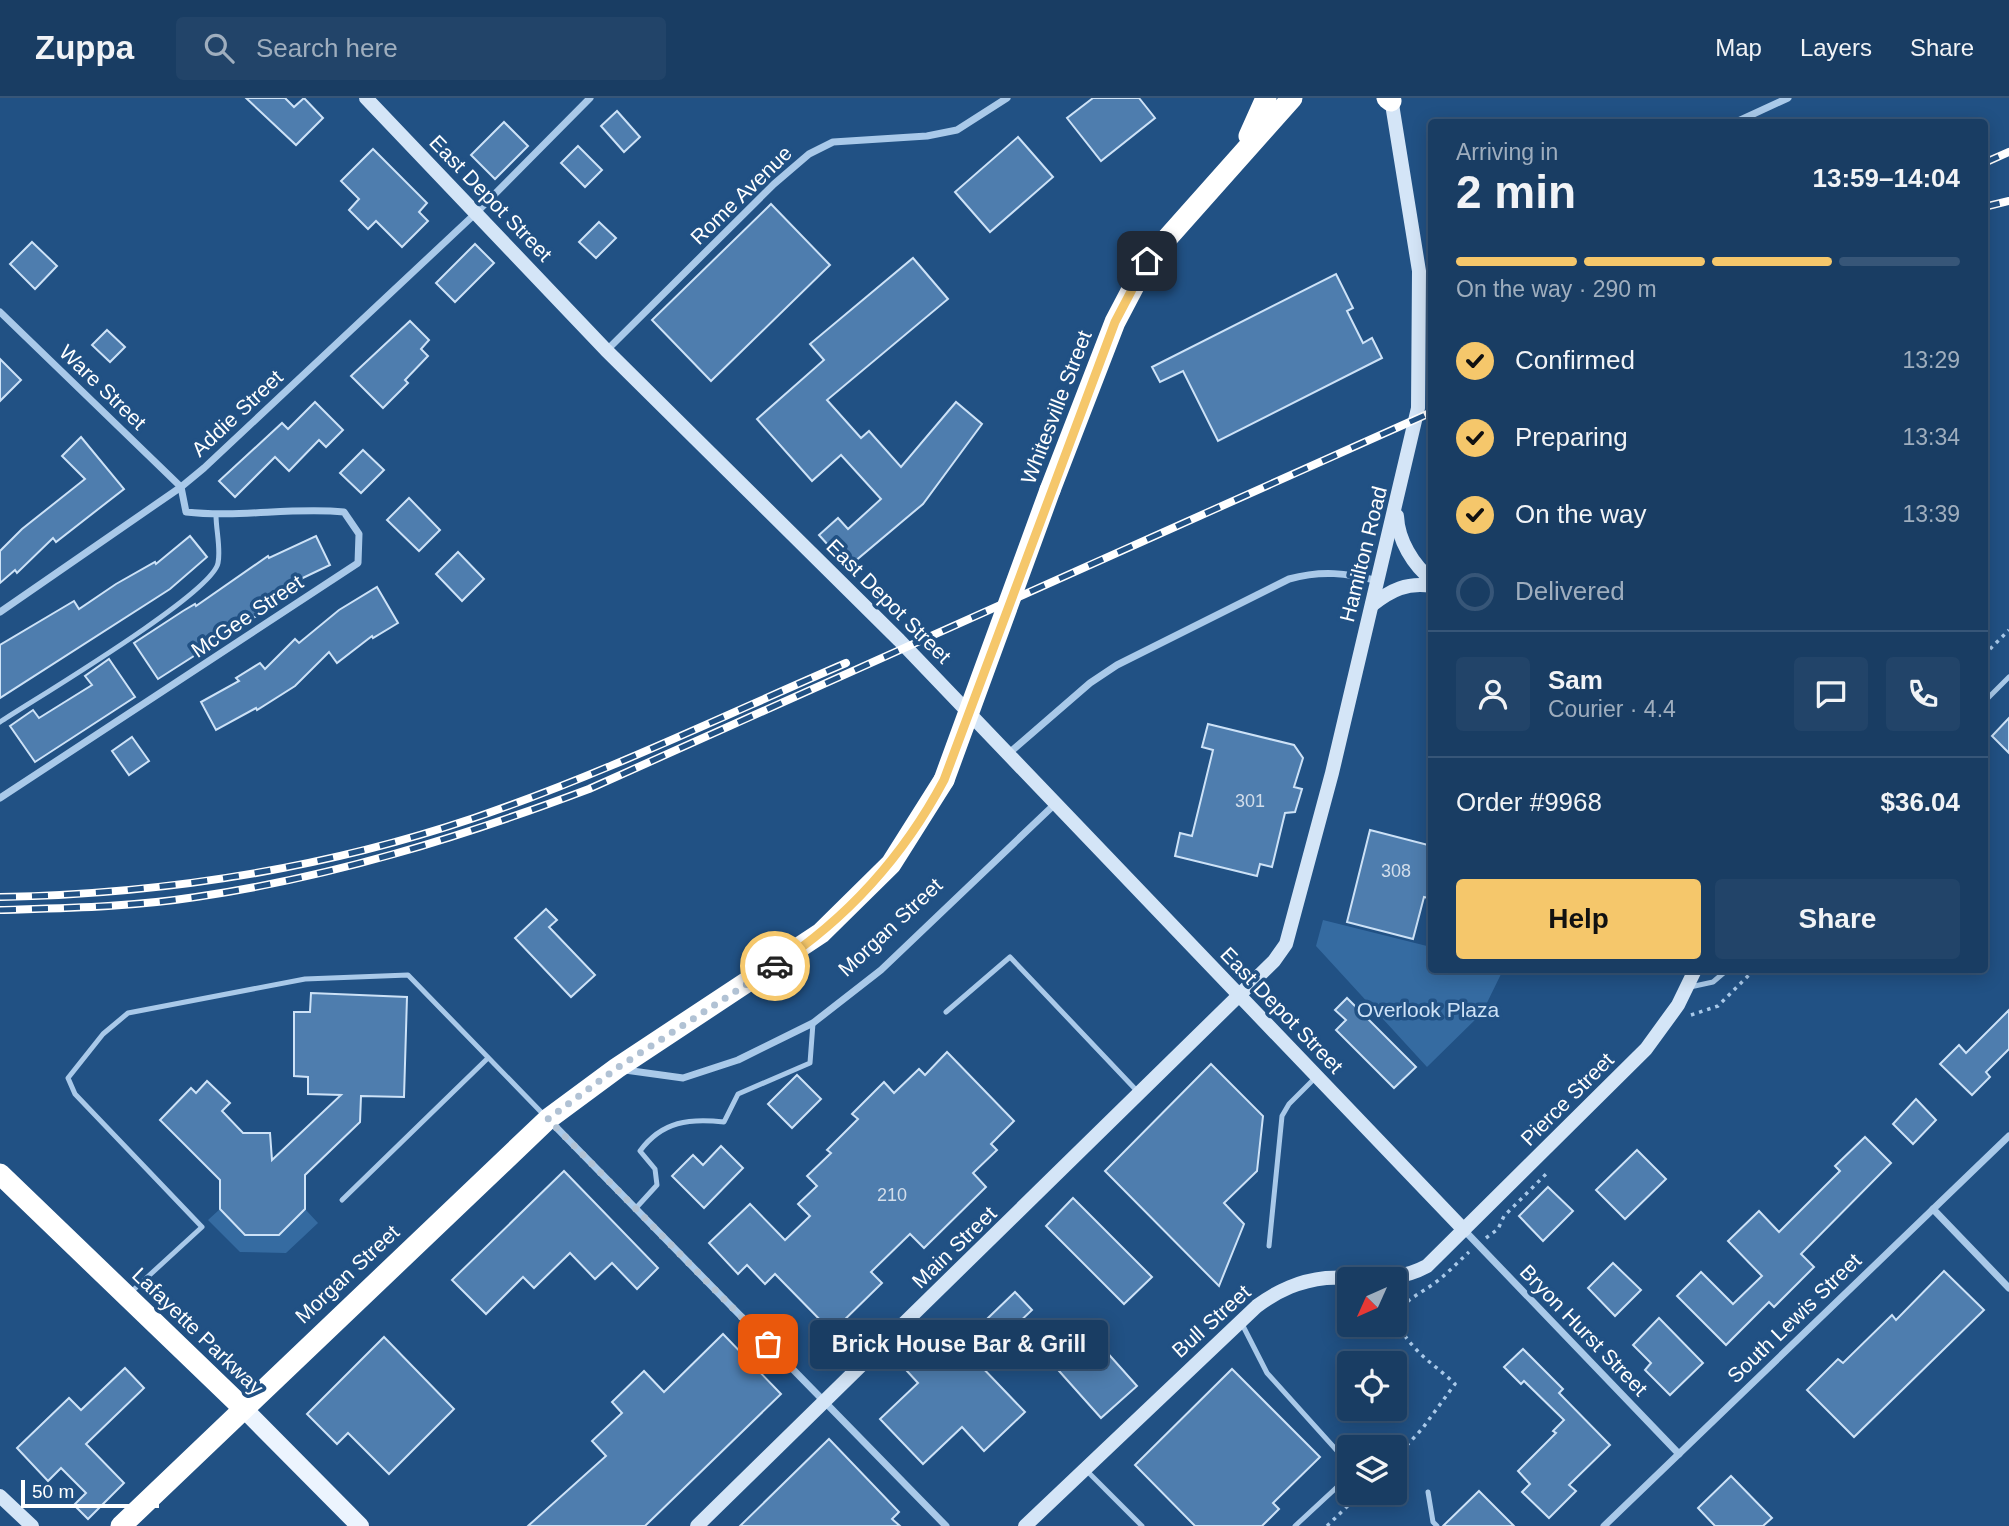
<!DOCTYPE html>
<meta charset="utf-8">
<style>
:root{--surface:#193d63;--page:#224469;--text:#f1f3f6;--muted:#9faebe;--line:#375678;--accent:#f5c76b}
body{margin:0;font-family:Arial,sans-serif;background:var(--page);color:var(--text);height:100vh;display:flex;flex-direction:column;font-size:26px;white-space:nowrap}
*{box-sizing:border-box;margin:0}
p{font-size:23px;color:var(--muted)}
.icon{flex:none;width:38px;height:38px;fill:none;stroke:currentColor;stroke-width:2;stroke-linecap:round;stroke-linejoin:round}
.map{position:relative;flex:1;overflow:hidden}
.sheet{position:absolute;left:1428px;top:21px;width:560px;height:854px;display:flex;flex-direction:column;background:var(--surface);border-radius:7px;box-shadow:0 4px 18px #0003,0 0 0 2px var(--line)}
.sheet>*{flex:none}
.needle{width:46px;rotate:225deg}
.fabs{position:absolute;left:1337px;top:1169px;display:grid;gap:14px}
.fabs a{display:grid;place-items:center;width:70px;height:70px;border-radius:7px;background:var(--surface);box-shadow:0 4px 18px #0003,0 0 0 2px var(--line);font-size:35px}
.scale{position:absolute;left:21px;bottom:18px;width:138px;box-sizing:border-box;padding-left:7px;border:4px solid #fff;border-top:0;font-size:19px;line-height:24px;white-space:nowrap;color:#fff;-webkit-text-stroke:5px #215184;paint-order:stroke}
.pin{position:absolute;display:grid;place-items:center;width:60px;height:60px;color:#fff;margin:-30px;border-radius:14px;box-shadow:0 4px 10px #0006}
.courier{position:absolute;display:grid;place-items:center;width:70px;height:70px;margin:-35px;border:5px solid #f5c76b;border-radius:50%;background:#fff;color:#222;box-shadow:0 2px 9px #0007}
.bubble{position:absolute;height:49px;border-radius:7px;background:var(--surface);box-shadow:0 4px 18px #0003,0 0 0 2px var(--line);font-size:23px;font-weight:600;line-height:49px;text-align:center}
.head em{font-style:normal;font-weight:600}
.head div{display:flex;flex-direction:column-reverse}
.head{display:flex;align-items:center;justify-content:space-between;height:119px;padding:0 28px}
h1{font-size:46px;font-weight:600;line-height:52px}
.bar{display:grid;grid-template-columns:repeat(4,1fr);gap:10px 7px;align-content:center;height:84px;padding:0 28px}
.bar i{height:9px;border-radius:5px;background:var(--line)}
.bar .selected{background:var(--accent)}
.bar p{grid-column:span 4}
.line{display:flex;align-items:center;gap:18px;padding:0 28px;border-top:2px solid var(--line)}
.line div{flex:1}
.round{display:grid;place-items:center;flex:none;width:74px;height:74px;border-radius:7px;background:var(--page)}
ol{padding:0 28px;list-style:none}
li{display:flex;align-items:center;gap:21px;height:77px}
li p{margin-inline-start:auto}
li .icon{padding:7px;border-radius:50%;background:var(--accent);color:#111;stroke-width:4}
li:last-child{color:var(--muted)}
li i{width:38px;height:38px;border:4px solid var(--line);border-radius:50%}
.button{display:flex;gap:14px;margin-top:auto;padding:14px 28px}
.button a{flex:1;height:80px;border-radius:7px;background:var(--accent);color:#111;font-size:28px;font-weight:600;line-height:80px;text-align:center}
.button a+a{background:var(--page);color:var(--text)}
header{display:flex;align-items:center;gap:42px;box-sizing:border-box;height:98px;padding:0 35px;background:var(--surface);border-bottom:2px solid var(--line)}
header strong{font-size:33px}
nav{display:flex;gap:38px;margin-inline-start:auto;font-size:24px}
.search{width:490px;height:63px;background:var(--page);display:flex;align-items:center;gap:18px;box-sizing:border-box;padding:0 24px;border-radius:7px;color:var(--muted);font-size:26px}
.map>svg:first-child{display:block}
.green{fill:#356ba1}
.building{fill:#4e7dae;stroke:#cde2f7;stroke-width:2}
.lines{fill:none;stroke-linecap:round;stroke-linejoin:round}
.path{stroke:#a9c9e9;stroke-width:3.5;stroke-dasharray:3.5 5;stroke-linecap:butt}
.lane{stroke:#a9c9e9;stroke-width:5}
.street{stroke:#a9c9e9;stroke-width:7}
.secondary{stroke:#d4e5f7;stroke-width:14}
.primary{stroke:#ecf4fe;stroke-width:18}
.highway{stroke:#fff;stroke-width:21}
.rail-casing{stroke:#fff;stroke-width:8}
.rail{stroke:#215184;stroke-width:5;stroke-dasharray:16;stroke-linecap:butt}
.highway-bridge{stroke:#fff;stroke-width:21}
.done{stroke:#b1c2d4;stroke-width:7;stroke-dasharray:0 12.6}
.route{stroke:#f5c76b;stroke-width:9}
.labels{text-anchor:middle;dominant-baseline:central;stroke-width:7;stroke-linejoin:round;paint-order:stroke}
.number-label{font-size:18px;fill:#d3deeb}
.street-label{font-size:21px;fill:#fff;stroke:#215184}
.park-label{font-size:21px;fill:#cde2f7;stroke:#215184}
</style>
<header>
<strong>Zuppa</strong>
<div class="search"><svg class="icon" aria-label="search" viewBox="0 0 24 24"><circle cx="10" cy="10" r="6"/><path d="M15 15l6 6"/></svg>Search here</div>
<nav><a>Map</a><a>Layers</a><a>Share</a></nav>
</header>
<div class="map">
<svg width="2009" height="1428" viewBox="0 0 2009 1428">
<rect width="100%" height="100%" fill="#215184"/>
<g class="green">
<polygon points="1323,822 1431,849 1432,872 1503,872 1482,915 1427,969 1316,848"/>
<polygon points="220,1111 245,1137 279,1137 305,1111 318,1125 286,1155 240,1154 208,1122"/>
</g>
<g class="building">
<polygon points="246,0 285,0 294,9 304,0 323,20 296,47"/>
<polygon points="1093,0 1139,0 1155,20 1101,63 1067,20"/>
<polygon points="617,13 640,39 624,54 601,28"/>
<polygon points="504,24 528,48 495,81 471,57"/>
<polygon points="1018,39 1053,79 990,134 955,94"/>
<polygon points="578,48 602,72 585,89 561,65"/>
<polygon points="373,51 427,105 419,114 428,123 402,149 376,123 368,131 349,112 359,101 341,83"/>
<polygon points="771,106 830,167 711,283 652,222"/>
<polygon points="599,124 616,140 596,160 579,144"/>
<polygon points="32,144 57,168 35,191 10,166"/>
<polygon points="475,146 494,165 455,204 436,185"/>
<polygon points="913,160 948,201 827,302 861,340 869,333 901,369 956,304 982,326 923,406 848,469 819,437 838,420 848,431 881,401 841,357 812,383 757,321 824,262 810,246"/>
<polygon points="1336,176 1353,210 1347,213 1363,245 1372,240 1382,260 1218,343 1183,273 1160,284 1152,269"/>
<polygon points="410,223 429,242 421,251 428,258 405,282 408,285 383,310 351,278"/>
<polygon points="107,232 125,249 110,264 92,247"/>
<polygon points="0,261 21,282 0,303"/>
<polygon points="315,304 343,332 326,349 319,342 289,373 275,359 235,399 219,383 282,325 288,331"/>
<polygon points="81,339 124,391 56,444 53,440 17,475 15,472 0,485 0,453 22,431 85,381 62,358"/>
<polygon points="363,352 384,372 361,395 340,375"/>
<polygon points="409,400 440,432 419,453 387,422"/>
<polygon points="190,438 207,459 170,491 0,600 0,547 74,503 79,511 116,486 155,464 156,466"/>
<polygon points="316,438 330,467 286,488 288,491 253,511 258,517 158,581 134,545 183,513 195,506 196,508 268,458 269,460"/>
<polygon points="458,454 484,481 462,503 436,476"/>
<polygon points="377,489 398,525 373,540 372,538 337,565 329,554 295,588 257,612 256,610 216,632 201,604 239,583 236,580 260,565 265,571 295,541 299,545 339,512"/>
<polygon points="109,561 135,599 35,664 10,628 33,612 39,620 92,587 85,578"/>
<polygon points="2009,620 2009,655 1992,638"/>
<polygon points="1208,626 1294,647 1303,660 1294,689 1302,691 1295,714 1285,715 1272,769 1260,766 1257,778 1175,758 1180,735 1192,738 1213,652 1202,649"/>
<polygon points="132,639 149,663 129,677 112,653"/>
<polygon points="1370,732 1432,748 1432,801 1424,799 1413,841 1347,824"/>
<polygon points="546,811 557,822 549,829 595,877 571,899 515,840"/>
<polygon points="311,895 407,899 404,999 361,998 360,1024 305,1077 305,1111 279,1137 245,1137 220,1111 220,1082 160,1022 191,990 196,995 207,983 230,1005 222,1013 243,1035 270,1035 272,1062 341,997 308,996 308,979 294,978 294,914 310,914"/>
<polygon points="1347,900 1416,969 1394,990 1336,932 1346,922 1335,912"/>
<polygon points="2009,912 2009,951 1986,974 1990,979 1972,997 1940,966 1959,947 1966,955"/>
<polygon points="947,954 1014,1023 991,1046 997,1052 973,1075 986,1089 924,1150 910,1136 871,1174 882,1185 832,1234 775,1176 765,1186 747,1167 738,1176 709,1145 750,1106 785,1142 810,1118 798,1106 817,1088 807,1078 831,1055 827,1052 858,1021 852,1016 884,984 894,995 919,971 925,977"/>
<polygon points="1211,966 1263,1018 1257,1073 1224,1105 1244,1126 1219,1188 1105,1073"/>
<polygon points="797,977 821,1001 792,1030 768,1006"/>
<polygon points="1916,1001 1936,1022 1913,1046 1893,1026"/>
<polygon points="1865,1039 1891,1065 1801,1156 1814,1169 1774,1209 1769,1204 1726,1247 1677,1198 1701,1174 1733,1206 1762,1178 1728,1143 1759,1113 1779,1134 1840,1073 1835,1068"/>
<polygon points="721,1048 743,1070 704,1110 672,1078 693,1057 703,1067"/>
<polygon points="1637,1052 1666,1081 1625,1121 1596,1092"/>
<polygon points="564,1073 658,1170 637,1191 612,1165 595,1181 570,1155 534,1190 523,1179 486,1216 452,1182"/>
<polygon points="1548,1089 1573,1113 1543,1143 1519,1118"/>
<polygon points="1073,1100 1152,1179 1124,1206 1046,1128"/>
<polygon points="1613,1165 1641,1192 1615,1218 1588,1190"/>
<polygon points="1944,1173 1984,1212 1854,1339 1807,1292 1838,1261 1843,1265 1892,1217 1896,1222"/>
<polygon points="1015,1194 1032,1212 977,1264 1025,1314 984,1353 962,1329 923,1366 880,1321 918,1285 907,1273 948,1234 960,1247"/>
<polygon points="1659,1220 1703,1265 1670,1297 1645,1272 1651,1265 1633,1247"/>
<polygon points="1079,1223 1137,1288 1101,1320 1043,1255"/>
<polygon points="723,1236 781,1296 645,1428 528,1428 606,1358 592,1343 622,1315 612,1304 644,1273 664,1294"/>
<polygon points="384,1239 454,1311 389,1376 348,1335 337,1346 307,1316"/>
<polygon points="1523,1251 1563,1291 1559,1295 1610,1347 1569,1387 1576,1393 1549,1420 1522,1394 1530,1386 1518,1373 1556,1335 1553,1333 1564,1322 1524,1283 1521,1286 1504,1269"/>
<polygon points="125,1270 144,1290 86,1346 124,1385 88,1421 74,1407 86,1395 61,1370 48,1383 17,1350 69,1300 81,1312"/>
<polygon points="1232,1271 1320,1359 1273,1405 1279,1411 1262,1428 1195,1428 1135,1367"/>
<polygon points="829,1341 899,1414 892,1421 900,1428 740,1428"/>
<polygon points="1731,1378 1772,1420 1763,1428 1715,1428 1698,1410"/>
<polygon points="1479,1393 1514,1428 1443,1428"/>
</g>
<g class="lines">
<g class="path">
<polyline points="1984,557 2009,532"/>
<polyline points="1691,917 1718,908 1754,872"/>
<polyline points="1486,1140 1498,1131 1504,1118 1547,1075"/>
<path d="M1395,1360L1422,1331L1455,1286C1442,1273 1426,1263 1414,1249C1379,1211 1409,1204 1436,1184C1448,1175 1458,1164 1469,1154"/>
<polyline points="1327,1428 1361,1395"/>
</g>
<g class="lane">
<polyline points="1984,604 2009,579"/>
<path d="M0,624C35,601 212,496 218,465C221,451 216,432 216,417"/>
<polyline points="1690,889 1713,884 1727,872"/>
<polyline points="946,914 1010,859 1138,994"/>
<polyline points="342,1102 488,960"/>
<path d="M636,1110L657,1087L655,1071L640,1053C662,1023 690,1020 724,1024L738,996L810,965L813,925"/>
<polyline points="1269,1148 1282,1018 1289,1006 1316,979"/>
<polyline points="130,1195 202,1129 75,996 68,980 103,936 128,915 305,881 408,877 543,1016"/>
<polyline points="1242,1226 1267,1275 1349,1366"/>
<polyline points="1085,1371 1142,1428"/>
<polyline points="1428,1394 1433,1424 1437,1428"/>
<polyline points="1295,1428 1349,1378"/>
</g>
<g class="street">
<polyline points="1736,24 1788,0"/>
<path d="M0,214L181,389L186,414C239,420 291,409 344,414L359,436L358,465L0,700"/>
<polyline points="607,252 774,86 809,56 833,44 927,38 957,32 1007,0"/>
<polyline points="0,514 181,389 204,370 476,115 590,0"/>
<path d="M1008,656L1090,585L1117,567L1289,481C1322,472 1346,475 1379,483"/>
<polyline points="625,972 683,980 738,962 813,925 881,872 1055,706"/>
<polyline points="551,1024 946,1428"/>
<polyline points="1933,1111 2009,1190"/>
<polyline points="1464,1132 1679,1356"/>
<polyline points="1604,1428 2009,1038"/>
</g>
<g class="secondary">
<polyline points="366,0 606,252 899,542 1464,1132"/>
<path d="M1397,418C1398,442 1413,467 1432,482"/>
<path d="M1372,507C1391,492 1407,484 1432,488"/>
<polyline points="0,1398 32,1428"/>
<polyline points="697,1428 1274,863 1286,846 1332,675 1418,310 1419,173 1391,0"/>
<path d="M1025,1428L1257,1208C1279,1192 1299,1183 1326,1180C1363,1177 1392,1187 1427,1168L1646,951L1678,907L1695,872"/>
</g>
<polyline class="primary" points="242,1309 360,1428"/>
<g class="highway">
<polyline points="1387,0 1391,3"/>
<polyline points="1249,38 1266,0"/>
<polyline points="1050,392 1115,224 1147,163 1292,0"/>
<polyline points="0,1076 242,1309"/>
<polyline points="121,1428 548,1021 617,970 821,835 891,766 944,682"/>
</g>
<g class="rail-casing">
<g id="rail">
<polyline points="1984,65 2009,54"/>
<polyline points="1984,109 2009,103"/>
<path d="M0,799C160,796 322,771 474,720C601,677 723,618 846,565"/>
<path d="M0,812C65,810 131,809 196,799C332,779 461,739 589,691L1432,314"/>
</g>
</g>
<use href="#rail" class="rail"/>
<polyline class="highway-bridge" points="944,682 1050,392"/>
</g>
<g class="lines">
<polyline class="done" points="768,1246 548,1021 617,970 775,868"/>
<path class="route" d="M775,868C848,820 903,759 944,682L1115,224L1147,163"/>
</g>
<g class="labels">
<g class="number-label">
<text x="1250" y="703">301</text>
<text x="1396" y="773">308</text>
<text x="892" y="1097">210</text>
</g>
<g class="street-label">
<text transform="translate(741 97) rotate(-44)">Rome Avenue</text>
<text transform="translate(491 100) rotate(46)">East Depot Street</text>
<text transform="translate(103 289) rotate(44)">Ware Street</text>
<text transform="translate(1056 309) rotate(-69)">Whitesville Street</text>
<text transform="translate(237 315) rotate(-43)">Addie Street</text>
<text transform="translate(1363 456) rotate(-76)">Hamilton Road</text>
<text transform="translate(889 503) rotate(45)">East Depot Street</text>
<text transform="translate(247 518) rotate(-34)">McGee Street</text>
<text transform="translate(890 829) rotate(-43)">Morgan Street</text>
<text transform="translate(1282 912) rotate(46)">East Depot Street</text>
<text transform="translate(1567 1001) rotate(-45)">Pierce Street</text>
<text transform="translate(954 1149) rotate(-44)">Main Street</text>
<text transform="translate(347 1176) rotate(-43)">Morgan Street</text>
<text transform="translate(1794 1220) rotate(-44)">South Lewis Street</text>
<text transform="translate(1211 1223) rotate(-42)">Bull Street</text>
<text transform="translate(1584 1232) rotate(46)">Bryon Hurst Street</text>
<text transform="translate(198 1233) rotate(44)">Lafayette Parkway</text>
</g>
<g class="park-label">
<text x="1428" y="911">Overlook Plaza</text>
</g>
</g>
</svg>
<div class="fabs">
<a><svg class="needle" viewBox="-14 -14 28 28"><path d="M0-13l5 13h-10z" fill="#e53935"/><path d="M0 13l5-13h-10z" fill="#9faebe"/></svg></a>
<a><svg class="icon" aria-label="locate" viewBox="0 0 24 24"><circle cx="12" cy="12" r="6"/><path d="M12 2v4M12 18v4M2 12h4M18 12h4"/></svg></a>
<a><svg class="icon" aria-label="layers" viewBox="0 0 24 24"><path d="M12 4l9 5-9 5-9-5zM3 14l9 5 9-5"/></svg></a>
</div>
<div class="scale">50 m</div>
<div class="pin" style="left:768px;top:1246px;background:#ea580c"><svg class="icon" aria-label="bag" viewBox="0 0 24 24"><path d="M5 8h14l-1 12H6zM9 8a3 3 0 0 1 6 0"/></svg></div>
<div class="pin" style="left:1147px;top:163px;background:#1f2937"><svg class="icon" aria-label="home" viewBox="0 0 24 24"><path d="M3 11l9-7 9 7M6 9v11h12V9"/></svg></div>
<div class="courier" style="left:775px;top:868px"><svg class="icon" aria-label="car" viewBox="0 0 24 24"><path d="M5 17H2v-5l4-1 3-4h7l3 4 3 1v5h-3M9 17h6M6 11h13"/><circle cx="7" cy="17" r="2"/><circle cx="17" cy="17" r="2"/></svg></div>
<div class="bubble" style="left:810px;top:1222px;width:298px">Brick House Bar &amp; Grill</div>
<section class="sheet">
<div class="head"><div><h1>2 min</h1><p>Arriving in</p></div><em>13:59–14:04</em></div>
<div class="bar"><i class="selected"></i><i class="selected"></i><i class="selected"></i><i></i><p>On the way · 290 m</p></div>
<ol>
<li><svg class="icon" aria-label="check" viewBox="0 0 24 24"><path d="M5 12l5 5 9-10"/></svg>Confirmed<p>13:29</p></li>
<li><svg class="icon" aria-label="check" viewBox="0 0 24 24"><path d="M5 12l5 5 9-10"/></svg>Preparing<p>13:34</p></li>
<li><svg class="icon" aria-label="check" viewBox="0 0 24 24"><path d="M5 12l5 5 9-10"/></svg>On the way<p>13:39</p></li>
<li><i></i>Delivered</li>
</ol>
<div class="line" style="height:126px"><a class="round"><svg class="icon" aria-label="person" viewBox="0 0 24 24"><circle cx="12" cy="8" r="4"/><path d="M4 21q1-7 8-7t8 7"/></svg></a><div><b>Sam</b><p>Courier · 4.4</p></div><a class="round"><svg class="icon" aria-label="chat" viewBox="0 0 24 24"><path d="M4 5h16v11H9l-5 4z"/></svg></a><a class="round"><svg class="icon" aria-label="phone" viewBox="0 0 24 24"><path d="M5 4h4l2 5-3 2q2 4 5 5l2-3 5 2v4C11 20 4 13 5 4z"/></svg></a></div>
<div class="line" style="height:91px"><div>Order #9968</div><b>$36.04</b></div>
<div class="button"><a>Help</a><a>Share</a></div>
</section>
</div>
